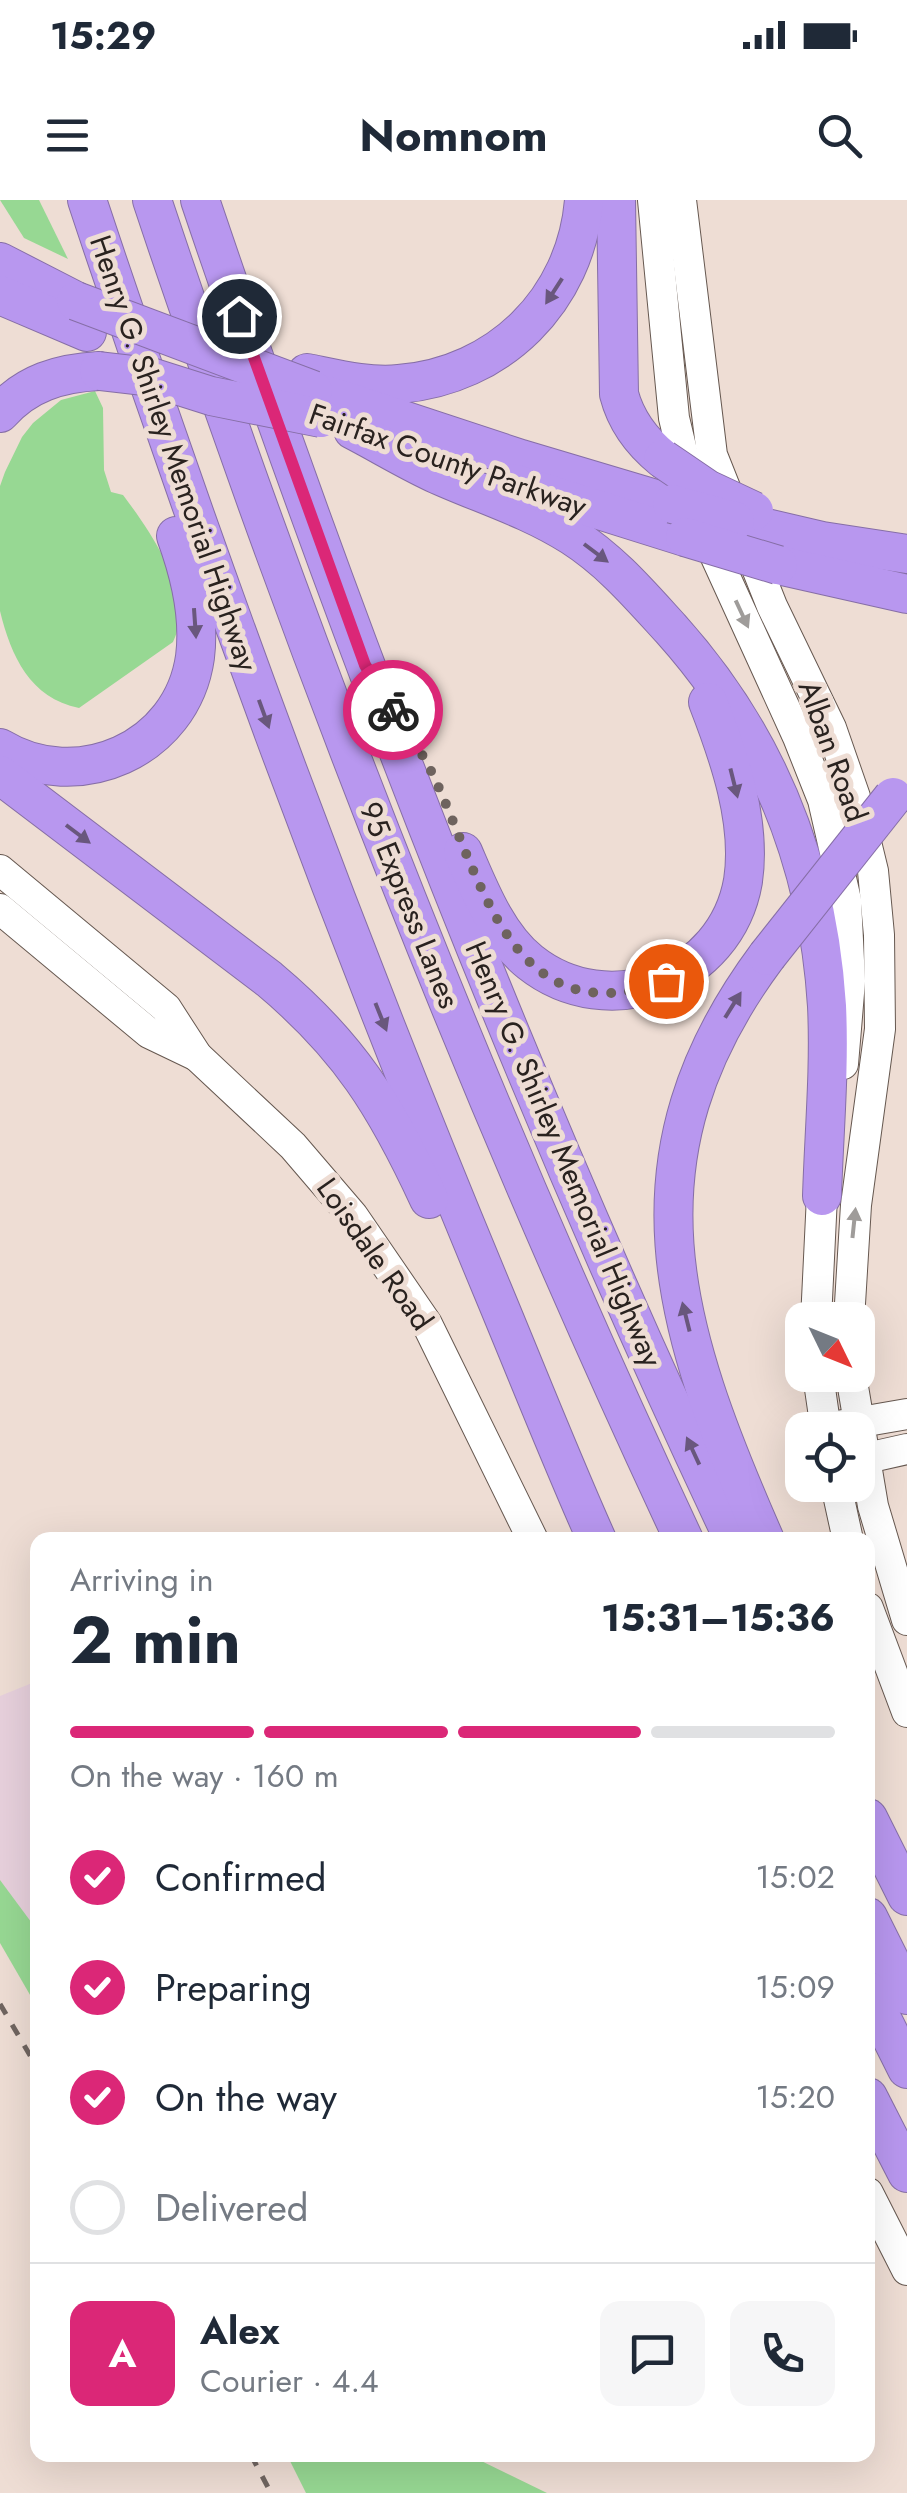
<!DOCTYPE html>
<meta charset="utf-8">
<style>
:root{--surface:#fff;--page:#f6f6f7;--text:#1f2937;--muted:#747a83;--line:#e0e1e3;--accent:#db2777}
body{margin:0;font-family:Jost,sans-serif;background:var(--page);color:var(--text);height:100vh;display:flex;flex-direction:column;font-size:38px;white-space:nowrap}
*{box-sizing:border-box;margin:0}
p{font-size:32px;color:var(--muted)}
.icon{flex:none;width:55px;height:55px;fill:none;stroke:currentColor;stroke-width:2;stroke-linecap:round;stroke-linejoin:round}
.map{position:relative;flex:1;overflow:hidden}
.details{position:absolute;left:30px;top:1332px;width:845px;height:930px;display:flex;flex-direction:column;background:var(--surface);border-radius:20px;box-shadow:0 10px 40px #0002}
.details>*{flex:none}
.needle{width:65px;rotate:133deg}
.buttons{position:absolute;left:785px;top:1102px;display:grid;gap:20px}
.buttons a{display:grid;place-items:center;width:90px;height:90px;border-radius:20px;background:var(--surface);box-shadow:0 10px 40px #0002;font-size:50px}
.pin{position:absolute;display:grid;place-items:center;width:85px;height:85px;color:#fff;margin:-42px;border:5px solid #fff;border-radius:50%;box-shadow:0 2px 10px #0007}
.courier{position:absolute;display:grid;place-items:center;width:100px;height:100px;margin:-50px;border:8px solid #db2777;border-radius:50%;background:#fff;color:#222;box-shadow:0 2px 12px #0007}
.head em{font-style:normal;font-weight:700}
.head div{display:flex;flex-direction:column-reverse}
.head{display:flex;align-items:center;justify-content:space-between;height:170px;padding:0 40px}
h1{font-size:65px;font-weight:700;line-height:75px}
.bar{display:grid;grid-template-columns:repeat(4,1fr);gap:15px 10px;align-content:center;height:120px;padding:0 40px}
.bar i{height:12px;border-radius:8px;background:var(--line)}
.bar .current{background:var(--accent)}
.bar p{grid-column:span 4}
.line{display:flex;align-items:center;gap:25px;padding:0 40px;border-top:2px solid var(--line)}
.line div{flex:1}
.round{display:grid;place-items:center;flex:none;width:105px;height:105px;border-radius:20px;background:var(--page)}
ol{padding:0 40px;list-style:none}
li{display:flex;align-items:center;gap:30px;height:110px}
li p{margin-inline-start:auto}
li .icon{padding:10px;border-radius:50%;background:var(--accent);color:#fff;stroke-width:4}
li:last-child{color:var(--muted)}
li i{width:55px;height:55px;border:5px solid var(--line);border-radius:50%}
.status{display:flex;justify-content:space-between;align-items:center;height:70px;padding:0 50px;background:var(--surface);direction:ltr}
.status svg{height:28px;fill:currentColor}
header{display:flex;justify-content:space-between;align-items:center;height:130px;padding:0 40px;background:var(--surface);font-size:45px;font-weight:700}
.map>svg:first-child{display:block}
.industrial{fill:#e7d0dc}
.green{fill:#97d893}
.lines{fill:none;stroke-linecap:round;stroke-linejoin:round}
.secondary-casing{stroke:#665850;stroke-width:32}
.highway-casing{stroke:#866ea6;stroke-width:40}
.secondary{stroke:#fff;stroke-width:30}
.highway{stroke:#b897ef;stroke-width:38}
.rail{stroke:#706560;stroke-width:5;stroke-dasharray:12 12;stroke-linecap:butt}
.highway-bridge-casing{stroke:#866ea6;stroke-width:40;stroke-linecap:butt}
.highway-bridge{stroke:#b897ef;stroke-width:38}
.oneway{fill:#69577d}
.oneway2{fill:#9f9c9a}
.done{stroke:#6e635e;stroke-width:10;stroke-dasharray:0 18}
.route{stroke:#db2777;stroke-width:12}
.labels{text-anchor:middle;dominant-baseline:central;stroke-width:10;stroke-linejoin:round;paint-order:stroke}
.street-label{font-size:30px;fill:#29221f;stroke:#eeddd4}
</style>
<div class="status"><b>15:29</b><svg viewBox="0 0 49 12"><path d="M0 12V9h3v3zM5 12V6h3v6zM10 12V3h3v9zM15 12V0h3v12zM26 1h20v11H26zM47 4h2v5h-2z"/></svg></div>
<header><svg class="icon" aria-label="menu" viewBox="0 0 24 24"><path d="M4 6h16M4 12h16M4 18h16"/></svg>Nomnom<svg class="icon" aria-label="search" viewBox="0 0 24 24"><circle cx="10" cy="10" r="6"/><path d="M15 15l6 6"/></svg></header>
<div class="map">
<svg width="907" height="2293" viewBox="0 0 907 2293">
<rect width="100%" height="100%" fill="#eeddd4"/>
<polygon class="industrial" points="37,1481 37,1792 0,1731 0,1496"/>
<g class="green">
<polygon points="0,0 39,0 68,59 24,38"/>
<path d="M95,191L103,208L104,270L111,292L123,295C150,331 196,395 173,442L79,508C30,498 11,456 0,411V286L5,272L22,237L33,223L61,200Z"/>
<polygon points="0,1680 37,1730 37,1807 0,1743"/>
<polygon points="287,2255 469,2255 547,2293 306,2293"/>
</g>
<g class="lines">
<g class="secondary-casing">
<g id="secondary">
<polyline points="653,0 674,218 690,284"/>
<polyline points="681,0 712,255 772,406 831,528 855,597 873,671 879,735 880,829 856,1005 849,1120"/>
<polyline points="705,333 798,537 823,600 846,700 850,781 843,864"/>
<polyline points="0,670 166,808 197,856 293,946 353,1016 427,1124 533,1340"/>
<polyline points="0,709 149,833 197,856"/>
<polyline points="816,1120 822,996 826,973"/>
<polyline points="818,1175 826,1230"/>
<polyline points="851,1175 873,1306 907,1420"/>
<polyline points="826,1228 907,1214"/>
<polyline points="858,1260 907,1249"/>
<polyline points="836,1285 848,1340"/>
<polyline points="868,1408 907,1512"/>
<polyline points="868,1993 907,2070"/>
</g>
</g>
<g class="highway-casing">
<g id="highway">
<path d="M87,0C209,368 343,731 492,1089C527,1173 560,1257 597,1340"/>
<path d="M152,0C304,456 480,905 684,1340"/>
<path d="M200,0C354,456 528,905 734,1340"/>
<path d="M616,0L619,194C626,221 642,242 663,259"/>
<polyline points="0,62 76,101"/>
<polyline points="0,95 87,132"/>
<path d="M307,173C337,179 368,187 399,184C499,176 576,100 584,0"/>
<polyline points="327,195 521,259 672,304"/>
<path d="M0,213C26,183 60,173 99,171"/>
<path d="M353,230C380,244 406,260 434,273C480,294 528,308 572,336C611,361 639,394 671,429C767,536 818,662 827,806C830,869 824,933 822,996"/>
<polyline points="513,283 685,337"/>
<polyline points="762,327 822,341 907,354"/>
<polyline points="778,365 907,394"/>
<path d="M0,548C77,595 182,550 195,457C200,417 190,374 176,336"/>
<path d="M0,575L269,779C349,846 386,906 429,999"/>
<path d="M463,652C479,689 497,736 530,762C608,824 726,780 743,681C752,622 729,556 708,502"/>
<path d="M765,1340C672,1128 616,959 767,756"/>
<polyline points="868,1618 907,1696"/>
<polyline points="868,1717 907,1795"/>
<polyline points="868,1791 907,1869"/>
<polyline points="868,1897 907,1973"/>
</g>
</g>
<use href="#secondary" class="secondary"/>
<use href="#highway" class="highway"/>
<g class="rail">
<polyline points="0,1804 38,1869"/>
<polyline points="251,2255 271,2293"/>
</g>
<g class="highway-bridge-casing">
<g id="highway-bridge">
<polyline points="76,101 313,190"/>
<polyline points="99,171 151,177 211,196 321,218"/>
<polyline points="663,259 707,289 754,311"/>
<polyline points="672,304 735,321"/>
<polyline points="685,337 778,365"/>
<polyline points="767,756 893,597"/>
</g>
</g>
<use href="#highway-bridge" class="highway-bridge"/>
</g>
<defs><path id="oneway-solid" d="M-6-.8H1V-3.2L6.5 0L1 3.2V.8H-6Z" transform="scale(2.5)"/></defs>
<g class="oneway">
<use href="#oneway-solid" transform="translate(554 91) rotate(123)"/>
<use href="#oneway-solid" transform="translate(596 353) rotate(37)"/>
<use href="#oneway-solid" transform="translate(195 423) rotate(86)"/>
<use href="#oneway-solid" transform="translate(264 514) rotate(70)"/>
<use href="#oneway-solid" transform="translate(734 583) rotate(76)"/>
<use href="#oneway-solid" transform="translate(78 634) rotate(37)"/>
<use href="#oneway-solid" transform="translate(733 805) rotate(-58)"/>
<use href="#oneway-solid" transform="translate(381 817) rotate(68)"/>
<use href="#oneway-solid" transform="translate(686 1117) rotate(-104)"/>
<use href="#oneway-solid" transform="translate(693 1251) rotate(-115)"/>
</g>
<g class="oneway2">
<use href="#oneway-solid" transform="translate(742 414) rotate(65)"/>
<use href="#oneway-solid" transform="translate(854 1023) rotate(-84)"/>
</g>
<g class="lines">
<path class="done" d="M393,510C405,530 420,549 430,569C481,671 507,840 666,781"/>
<polyline class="route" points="239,116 365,465 393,510"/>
</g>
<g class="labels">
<g class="street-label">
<text transform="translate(174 253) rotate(71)">Henry G. Shirley Memorial Highway</text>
<text transform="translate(448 260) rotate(19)">Fairfax County Parkway</text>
<text transform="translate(833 551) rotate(70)">Alban Road</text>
<text transform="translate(410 705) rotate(68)">95 Express Lanes</text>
<text transform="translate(564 954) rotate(67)">Henry G. Shirley Memorial Highway</text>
<text transform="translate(375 1054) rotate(55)">Loisdale Road</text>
</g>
</g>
</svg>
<div class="buttons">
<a><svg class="needle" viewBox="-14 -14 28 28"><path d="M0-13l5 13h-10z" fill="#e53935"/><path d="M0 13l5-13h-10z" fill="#747a83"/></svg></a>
<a><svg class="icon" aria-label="locate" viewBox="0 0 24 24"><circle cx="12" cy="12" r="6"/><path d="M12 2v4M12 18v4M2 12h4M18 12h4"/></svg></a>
</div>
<div class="pin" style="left:666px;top:781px;background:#ea580c"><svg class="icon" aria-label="bag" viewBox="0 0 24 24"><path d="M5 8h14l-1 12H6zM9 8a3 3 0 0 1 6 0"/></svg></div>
<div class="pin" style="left:239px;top:116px;background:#1f2937"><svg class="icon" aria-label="home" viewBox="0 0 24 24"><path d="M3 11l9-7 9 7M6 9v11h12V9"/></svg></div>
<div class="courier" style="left:393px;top:510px"><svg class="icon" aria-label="bike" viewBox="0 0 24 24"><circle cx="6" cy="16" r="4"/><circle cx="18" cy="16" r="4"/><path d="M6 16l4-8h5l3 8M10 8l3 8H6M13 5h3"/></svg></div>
<section class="details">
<div class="head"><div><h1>2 min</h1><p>Arriving in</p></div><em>15:31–15:36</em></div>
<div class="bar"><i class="current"></i><i class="current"></i><i class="current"></i><i></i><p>On the way · 160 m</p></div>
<ol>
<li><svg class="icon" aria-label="check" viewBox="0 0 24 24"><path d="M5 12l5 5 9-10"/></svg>Confirmed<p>15:02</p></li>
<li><svg class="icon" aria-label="check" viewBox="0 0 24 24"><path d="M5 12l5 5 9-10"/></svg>Preparing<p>15:09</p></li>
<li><svg class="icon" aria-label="check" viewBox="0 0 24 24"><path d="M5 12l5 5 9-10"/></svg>On the way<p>15:20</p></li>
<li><i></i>Delivered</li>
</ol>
<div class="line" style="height:180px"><b class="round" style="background:var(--accent);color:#fff">A</b><div><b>Alex</b><p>Courier · 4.4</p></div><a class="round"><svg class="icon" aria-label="chat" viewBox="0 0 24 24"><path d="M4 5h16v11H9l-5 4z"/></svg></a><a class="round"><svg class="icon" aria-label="phone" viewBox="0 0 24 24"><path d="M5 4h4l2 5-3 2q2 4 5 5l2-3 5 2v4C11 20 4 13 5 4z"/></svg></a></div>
</section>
</div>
